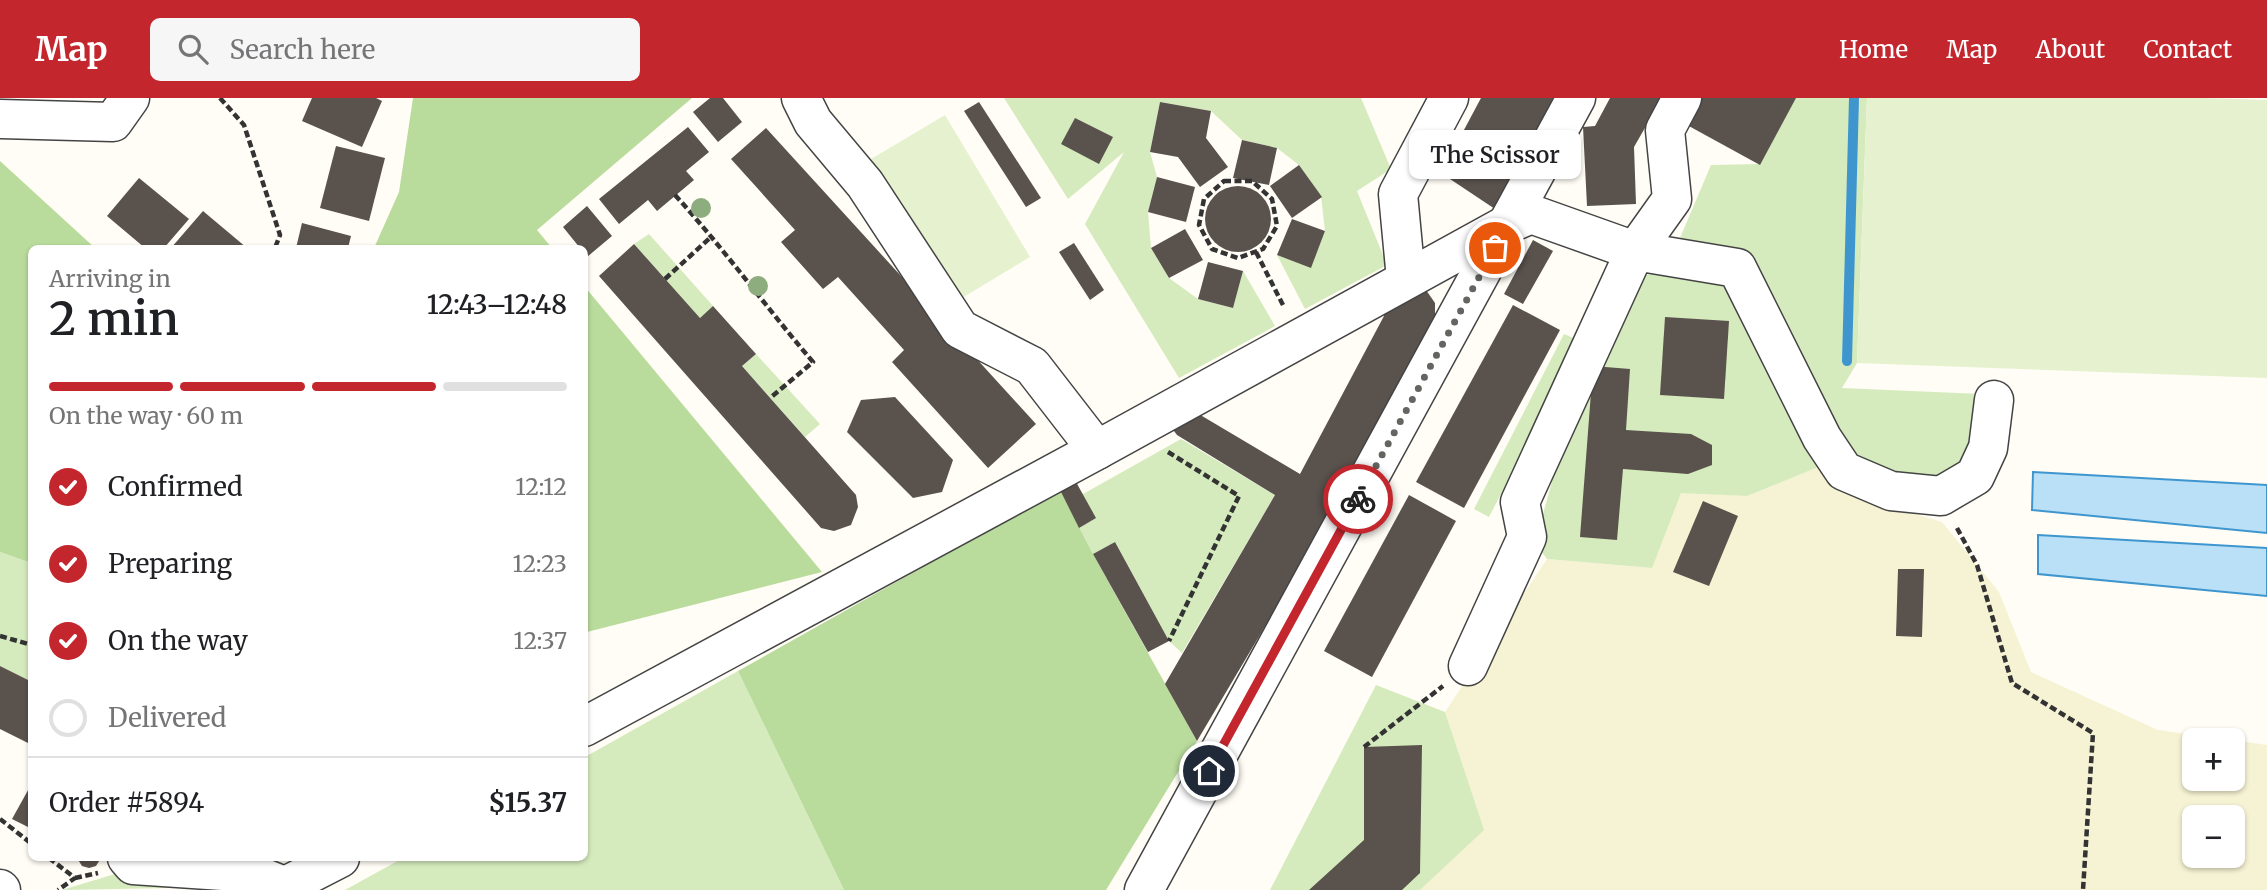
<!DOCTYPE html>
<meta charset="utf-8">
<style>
:root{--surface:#fff;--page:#f6f6f6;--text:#202124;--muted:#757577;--line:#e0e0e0;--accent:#c4262e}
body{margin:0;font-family:Merriweather,serif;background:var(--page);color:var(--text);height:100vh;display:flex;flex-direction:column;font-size:26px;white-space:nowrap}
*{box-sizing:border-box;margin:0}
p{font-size:23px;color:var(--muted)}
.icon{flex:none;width:38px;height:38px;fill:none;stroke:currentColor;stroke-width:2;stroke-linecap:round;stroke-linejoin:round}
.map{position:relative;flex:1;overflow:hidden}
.panel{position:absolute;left:28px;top:147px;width:560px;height:616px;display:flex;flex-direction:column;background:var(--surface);border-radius:10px;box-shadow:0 2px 5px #0004}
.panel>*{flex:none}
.tools{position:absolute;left:2182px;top:630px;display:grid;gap:14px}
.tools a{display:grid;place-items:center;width:63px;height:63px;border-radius:10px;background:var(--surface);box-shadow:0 2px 5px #0004;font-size:35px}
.pin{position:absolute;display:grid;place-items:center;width:60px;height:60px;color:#fff;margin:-30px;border:4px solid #fff;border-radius:50%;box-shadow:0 2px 7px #0007}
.courier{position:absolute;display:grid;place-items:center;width:70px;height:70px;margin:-35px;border:5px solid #c4262e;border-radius:50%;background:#fff;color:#222;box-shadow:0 2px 9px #0007}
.bubble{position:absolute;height:49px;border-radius:10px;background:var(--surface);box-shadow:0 2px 5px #0004;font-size:23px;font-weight:600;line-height:49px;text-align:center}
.overview em{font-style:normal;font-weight:600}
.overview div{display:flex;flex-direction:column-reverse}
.overview{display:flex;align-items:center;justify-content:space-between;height:119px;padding:0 21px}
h1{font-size:46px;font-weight:600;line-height:52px}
.bar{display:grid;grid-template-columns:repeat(4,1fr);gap:10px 7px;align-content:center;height:84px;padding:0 21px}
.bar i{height:9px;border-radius:5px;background:var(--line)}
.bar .active{background:var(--accent)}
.bar p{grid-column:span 4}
.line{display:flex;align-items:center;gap:18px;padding:0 21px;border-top:2px solid var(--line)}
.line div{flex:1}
ol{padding:0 21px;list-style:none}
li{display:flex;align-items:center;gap:21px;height:77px}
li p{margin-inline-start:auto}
li .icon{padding:7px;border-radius:50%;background:var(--accent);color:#fff;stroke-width:4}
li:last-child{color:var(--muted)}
li i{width:38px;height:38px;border:4px solid var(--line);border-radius:50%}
header{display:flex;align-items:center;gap:42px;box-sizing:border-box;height:98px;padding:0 35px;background:var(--accent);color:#fff}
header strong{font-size:33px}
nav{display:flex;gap:38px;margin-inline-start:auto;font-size:24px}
.search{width:490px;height:63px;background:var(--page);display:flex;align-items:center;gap:18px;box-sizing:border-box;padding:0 24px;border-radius:10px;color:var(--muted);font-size:26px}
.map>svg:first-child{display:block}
.farmland{fill:#f6f3d4;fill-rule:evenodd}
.green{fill:#d5ebbd}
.forest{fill:#b9dc9c}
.pitch{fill:#e6f2cf}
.water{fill:#b9e0f7;stroke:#3f96cf;stroke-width:2}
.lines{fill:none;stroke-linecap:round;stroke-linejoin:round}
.stream{stroke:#3f96cf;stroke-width:10}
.building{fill:#5a524d}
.minor-casing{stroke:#444;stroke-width:41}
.path{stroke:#333;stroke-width:4.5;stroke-dasharray:7 3.5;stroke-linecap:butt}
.minor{stroke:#fff;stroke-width:38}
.tree{fill:#8dad7f}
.done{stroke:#646461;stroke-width:7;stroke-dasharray:0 12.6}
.route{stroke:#c4262e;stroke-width:9}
</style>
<header>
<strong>Map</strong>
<div class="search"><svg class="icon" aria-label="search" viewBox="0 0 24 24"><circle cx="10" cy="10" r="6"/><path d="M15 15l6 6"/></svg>Search here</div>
<nav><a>Home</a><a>Map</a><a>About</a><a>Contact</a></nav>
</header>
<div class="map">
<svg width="2267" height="792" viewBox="0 0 2267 792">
<rect width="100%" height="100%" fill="#fffdf5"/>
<path class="farmland" d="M1826,366L1855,398L1942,424L1999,494L2031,574L2158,632L2232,642H2194V681H2233V642L2267,647V792H1420L1483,732L1445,614L1547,461L1651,470L1681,394L1747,398ZM2194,719H2233V758H2194Z"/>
<g class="green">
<polygon points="1004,0 1361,0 1391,71 1357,93 1387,167 1305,211 1277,157 1311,169 1325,133 1321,98 1299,67 1277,50 1242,42 1211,13 1160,4 1150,54 1157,79 1148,114 1151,150 1169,180 1198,201 1233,210 1243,173 1275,228 1179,280 1085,126 1124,54 1068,101"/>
<polygon points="1795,0 1867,0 1857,265 1842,290 1981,296 1975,357 1943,382 1900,380 1859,364 1834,324 1754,158 1680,140 1711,67 1760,66"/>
<polygon points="649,136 713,208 700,220 634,146"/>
<polygon points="1665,174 1732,184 1826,366 1747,398 1681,395 1652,470 1547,461 1535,445 1564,340 1633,179"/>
<polygon points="1564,236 1580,243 1489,419 1474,411"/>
<polygon points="756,256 820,326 805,339 742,268"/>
<polygon points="1181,341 1275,397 1182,555 1169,543 1115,444 1093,456 1067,405"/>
<polygon points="0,454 31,465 31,584 0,568"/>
<polygon points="738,573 844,792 345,792 403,760 584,760 585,659"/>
<polygon points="1376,587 1445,614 1484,732 1420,792 1270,792"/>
<polygon points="115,776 223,789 62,792"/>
</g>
<g class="forest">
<polygon points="413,0 692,0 537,132 552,150 374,150 399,94"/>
<polygon points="0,63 95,150 32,150 31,465 0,454"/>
<polygon points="585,189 822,474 587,534 584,530"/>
<polygon points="1060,392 1093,456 1197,643 1106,792 844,792 738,573"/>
</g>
<g class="pitch">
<polygon points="1867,0 2206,0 2267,2 2267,280 1857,265"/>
<polygon points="945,17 1030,159 957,203 871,61"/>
</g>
<g class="water">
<polygon points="2033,374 2267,387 2267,435 2032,412"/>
<polygon points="2038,437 2267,450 2267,498 2038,476"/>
</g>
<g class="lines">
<polyline class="stream" points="1847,263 1854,0"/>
</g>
<g class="building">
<polygon points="312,0 376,0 382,3 362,49 302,23"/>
<polygon points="710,0 723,0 742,24 718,44 693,14"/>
<polygon points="1481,0 1563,0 1498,113 1441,75"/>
<polygon points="1610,0 1662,0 1634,49 1636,106 1587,108 1583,29 1595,28"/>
<polygon points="1701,0 1796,0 1760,67 1687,27"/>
<polygon points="979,4 1041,100 1026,109 964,13"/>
<polygon points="1160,4 1211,13 1206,40 1228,69 1200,89 1178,59 1150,54"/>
<polygon points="1075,20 1113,39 1099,66 1061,46"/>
<polygon points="688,29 709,54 686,73 694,82 657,113 648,102 619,126 599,101"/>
<polygon points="766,30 1036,326 988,370 892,264 904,252 838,179 823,191 781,144 795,132 731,61"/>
<polygon points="1242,42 1277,50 1269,87 1233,80"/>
<polygon points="336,48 385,60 369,123 320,110"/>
<polygon points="1299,67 1322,99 1292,120 1270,88"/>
<polygon points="1157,79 1195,89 1186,124 1148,114"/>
<polygon points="139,80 189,121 164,150 145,150 107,118"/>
<circle cx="1238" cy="121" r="33"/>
<polygon points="587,108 612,138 587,159 584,150 580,150 563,129"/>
<polygon points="203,113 247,150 171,150"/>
<polygon points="1292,121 1325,133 1311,170 1277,157"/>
<polygon points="302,125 351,138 348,150 296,150"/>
<polygon points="1185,131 1203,162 1169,180 1151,150"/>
<polygon points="1533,142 1553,153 1523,206 1504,196"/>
<polygon points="1074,145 1104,192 1090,202 1059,154"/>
<polygon points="634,146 700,220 713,208 756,256 742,268 856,397 858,409 851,427 834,433 821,430 599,178"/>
<polygon points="1208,164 1243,173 1233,210 1198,201"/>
<polygon points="1426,192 1435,205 1435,221 1324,429 1197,643 1165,586 1275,397 1177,337 1171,329 1197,315 1300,376 1384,218 1384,209"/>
<polygon points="1513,207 1560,232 1464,410 1416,384"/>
<polygon points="1665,219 1729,223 1724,301 1660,297"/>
<polygon points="1593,268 1630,271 1626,332 1691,336 1712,347 1712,367 1688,376 1623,371 1617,442 1580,439"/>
<polygon points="895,299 953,362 942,394 913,400 847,334 861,302"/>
<polygon points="1076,384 1096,420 1079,430 1060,392"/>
<polygon points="1409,397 1456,423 1372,579 1324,553"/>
<polygon points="1703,403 1738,418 1709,488 1673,474"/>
<polygon points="1115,444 1169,543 1148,554 1093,456"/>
<polygon points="1898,471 1924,471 1922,539 1896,538"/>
<polygon points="0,568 32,584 32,647 0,631"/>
<polygon points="1422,647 1420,775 1402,792 1309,792 1364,742 1364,649"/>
<polygon points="32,685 32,731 12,721"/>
<polygon points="77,760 101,760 96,768 89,770 82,768"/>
</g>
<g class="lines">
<g class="minor-casing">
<g id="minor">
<polyline points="801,0 813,24 865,86 960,231 1032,268 1097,352"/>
<polyline points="0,21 113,24 130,0"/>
<polyline points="1406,181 1398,96 1449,0"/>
<polyline points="1468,568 1527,439 1520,404 1635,153 1737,170 1822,340 1844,373 1891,393 1941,398 1975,378 1988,350 1994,302"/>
<polyline points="584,629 1097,352 1508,126 1531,116 1635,153 1672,101 1665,32 1682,0"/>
<polyline points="127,760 133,767 252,775 284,788"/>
<polyline points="0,791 1,792"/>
<polyline points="278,792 340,760"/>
<polyline points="1144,792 1576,0"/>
</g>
</g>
<g class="path">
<polyline points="220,0 244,27 280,137 275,150"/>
<polygon points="1224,83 1252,83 1272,101 1277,128 1263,151 1238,160 1212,151 1199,127 1204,101"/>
<path d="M675,97C724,151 766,209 813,264L770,300"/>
<polyline points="1256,154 1284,209"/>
<polyline points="665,181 712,138"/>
<polyline points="1168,354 1239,398 1169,543"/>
<polyline points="1957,430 1977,467 2012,585 2093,635 2083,792"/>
<polyline points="0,538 32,547"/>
<polyline points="1364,649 1443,588"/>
<polyline points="0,721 32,746"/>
<polyline points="49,760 75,780 58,792"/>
<polyline points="75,780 98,775"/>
</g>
<use href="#minor" class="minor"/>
</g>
<g class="tree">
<circle cx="701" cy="110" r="10"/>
<circle cx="758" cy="188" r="10"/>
</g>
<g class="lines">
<polyline class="done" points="1358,401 1495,150"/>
<polyline class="route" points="1209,673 1358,401"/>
</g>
</svg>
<div class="tools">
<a>+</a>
<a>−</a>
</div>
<div class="pin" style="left:1495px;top:150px;background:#ea580c"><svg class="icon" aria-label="bag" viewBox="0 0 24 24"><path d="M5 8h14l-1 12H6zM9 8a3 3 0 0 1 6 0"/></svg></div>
<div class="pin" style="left:1209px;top:673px;background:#1f2937"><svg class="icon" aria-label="home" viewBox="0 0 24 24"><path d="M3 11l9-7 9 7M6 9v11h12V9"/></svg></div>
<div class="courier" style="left:1358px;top:401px"><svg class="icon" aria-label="bike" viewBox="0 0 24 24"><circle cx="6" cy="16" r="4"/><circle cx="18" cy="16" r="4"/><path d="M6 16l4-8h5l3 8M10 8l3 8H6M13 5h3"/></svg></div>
<div class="bubble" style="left:1409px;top:32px;width:172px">The Scissor</div>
<section class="panel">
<div class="overview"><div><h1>2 min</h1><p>Arriving in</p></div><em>12:43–12:48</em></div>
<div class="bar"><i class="active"></i><i class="active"></i><i class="active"></i><i></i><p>On the way · 60 m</p></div>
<ol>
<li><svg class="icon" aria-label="check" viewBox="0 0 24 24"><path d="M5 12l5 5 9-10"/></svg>Confirmed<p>12:12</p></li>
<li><svg class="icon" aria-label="check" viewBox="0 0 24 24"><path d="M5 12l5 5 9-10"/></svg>Preparing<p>12:23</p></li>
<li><svg class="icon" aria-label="check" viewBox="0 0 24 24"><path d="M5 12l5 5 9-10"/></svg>On the way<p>12:37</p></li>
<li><i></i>Delivered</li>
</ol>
<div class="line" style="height:91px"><div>Order #5894</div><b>$15.37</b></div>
</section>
</div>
